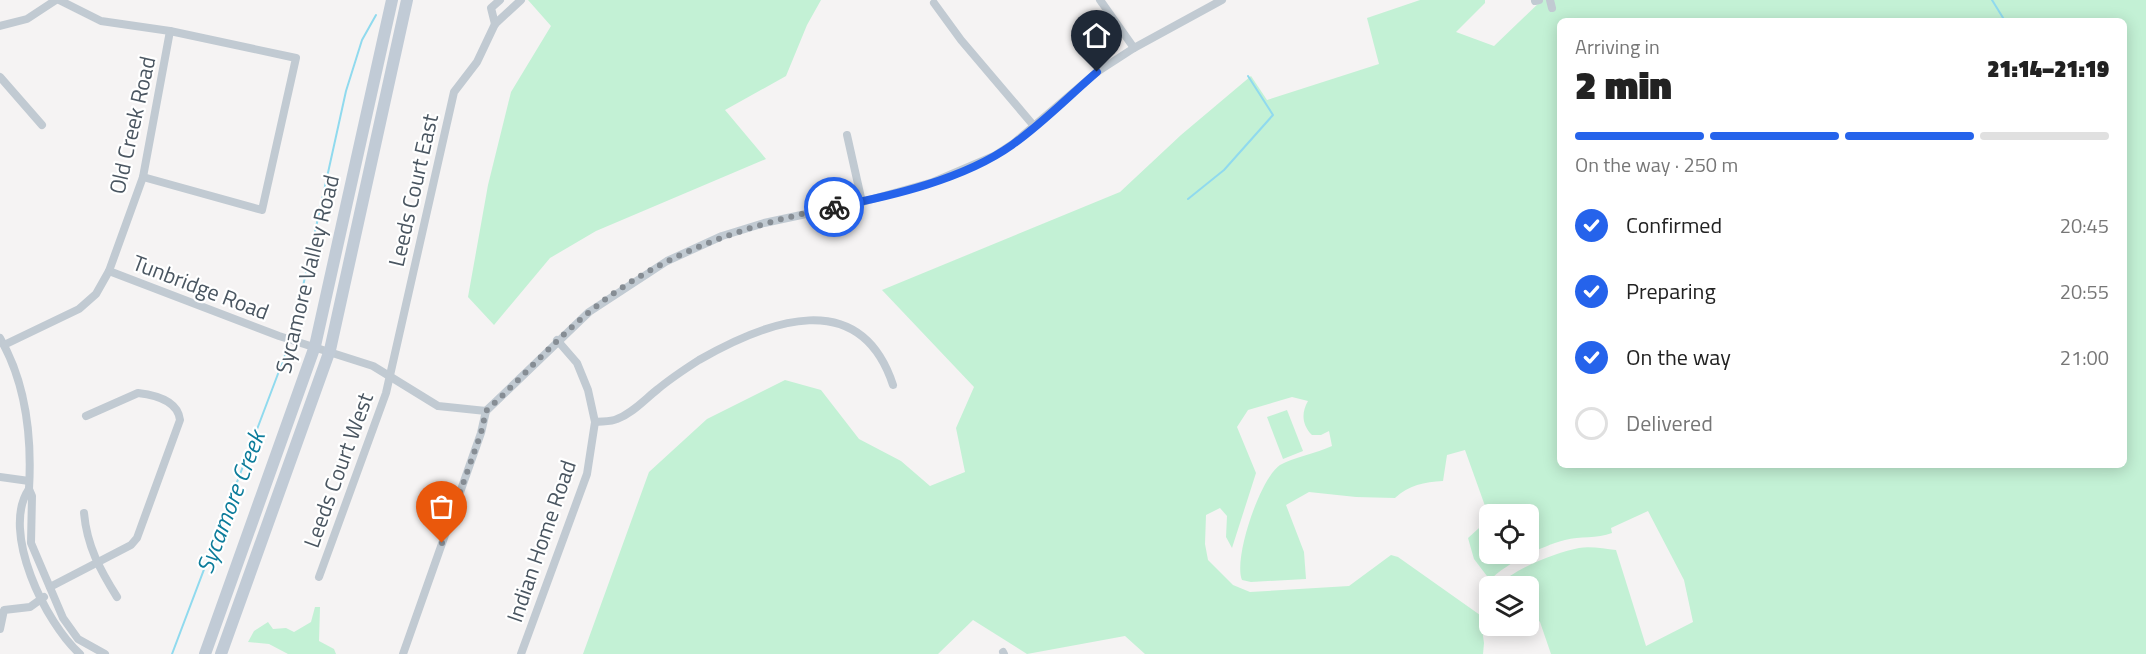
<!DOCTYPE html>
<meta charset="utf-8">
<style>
:root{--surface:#fff;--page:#f2f2f2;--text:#222;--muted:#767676;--line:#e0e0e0;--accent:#2563eb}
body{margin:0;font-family:"Titillium Web",sans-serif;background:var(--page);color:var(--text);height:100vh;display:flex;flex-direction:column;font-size:22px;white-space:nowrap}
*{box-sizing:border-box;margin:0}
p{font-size:20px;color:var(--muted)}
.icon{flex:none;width:33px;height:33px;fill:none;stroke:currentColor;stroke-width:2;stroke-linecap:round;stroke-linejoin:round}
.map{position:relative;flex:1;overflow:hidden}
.sheet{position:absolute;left:1557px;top:18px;width:570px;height:450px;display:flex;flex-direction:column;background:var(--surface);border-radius:9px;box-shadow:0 3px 15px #0003}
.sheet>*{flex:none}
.tools{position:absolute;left:1479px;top:504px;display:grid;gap:12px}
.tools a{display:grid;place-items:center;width:60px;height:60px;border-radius:9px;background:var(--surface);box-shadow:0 3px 15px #0003;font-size:30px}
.pin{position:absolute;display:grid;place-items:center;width:51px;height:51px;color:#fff;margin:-62px -26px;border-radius:50% 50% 50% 0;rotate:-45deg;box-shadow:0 0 6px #0007}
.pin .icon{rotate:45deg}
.courier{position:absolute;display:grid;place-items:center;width:60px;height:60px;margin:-30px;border:4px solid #2563eb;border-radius:50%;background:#fff;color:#222;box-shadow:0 2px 8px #0007}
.headline em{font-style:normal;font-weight:800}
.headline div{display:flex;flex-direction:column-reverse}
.headline{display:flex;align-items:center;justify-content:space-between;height:102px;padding:0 18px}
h1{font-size:39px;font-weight:800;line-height:45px}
.bar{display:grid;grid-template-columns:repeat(4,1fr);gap:9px 6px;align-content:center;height:72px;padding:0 18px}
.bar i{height:8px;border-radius:4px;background:var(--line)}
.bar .on{background:var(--accent)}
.bar p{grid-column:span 4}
ol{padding:0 18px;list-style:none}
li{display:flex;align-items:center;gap:18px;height:66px}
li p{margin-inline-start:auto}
li .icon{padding:6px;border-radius:50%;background:var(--accent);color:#fff;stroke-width:4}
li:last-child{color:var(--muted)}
li i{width:33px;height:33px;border:3px solid var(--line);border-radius:50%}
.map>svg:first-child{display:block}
.green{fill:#c3f1d5;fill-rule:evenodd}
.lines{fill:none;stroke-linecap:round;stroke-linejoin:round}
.stream{stroke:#90daee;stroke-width:2}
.street{stroke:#c1cad2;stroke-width:8}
.secondary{stroke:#c1cbd6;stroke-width:12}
.done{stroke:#868d94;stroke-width:6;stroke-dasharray:0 10.8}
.route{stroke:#2563eb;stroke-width:8}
.labels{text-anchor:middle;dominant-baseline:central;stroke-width:4.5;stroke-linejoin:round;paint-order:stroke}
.street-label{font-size:22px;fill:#4a5661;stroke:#fff}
.water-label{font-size:24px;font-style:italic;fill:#0c7c9b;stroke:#fff}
</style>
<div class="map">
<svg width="2146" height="654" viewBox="0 0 2146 654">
<rect width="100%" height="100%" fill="#f5f3f3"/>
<g class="green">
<polygon points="528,0 821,0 807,25 786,76 725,110 766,159 596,231 550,258 494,325 468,297 488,185 511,92 551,26"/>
<path d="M1420,0H1485V3L1456,32L1494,46L1542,0H2146V654H1551L1540,622L1529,610L1528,586H1499C1512,569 1558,552 1579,548C1591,546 1605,549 1616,550L1646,646L1693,622L1684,580L1648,511L1611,528L1612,533C1597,539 1580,536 1565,540C1542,546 1505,564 1490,580L1474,559L1468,538L1489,519L1490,554H1528V514H1490L1489,517L1465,450L1447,455L1443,481C1424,482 1409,485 1395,498L1356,497L1309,492L1286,505L1304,552L1306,579L1251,582L1242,580C1233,559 1260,478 1280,465C1292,458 1317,453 1332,446L1329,431L1321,435H1312C1302,425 1301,413 1308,401L1292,397L1248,410L1237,427L1256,473L1232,548L1226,537L1227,516L1220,508L1206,515L1205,544L1208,560L1233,585L1250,592L1349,586L1391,555L1398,557L1480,615L1484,643L1483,654H1145L1125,636L1027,654L973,620L938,654H583L649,472L707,419L785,380L821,390L859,439L901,461L930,486L965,472L956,428L974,387L882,290L1120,192L1181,135L1251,76L1267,100L1379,64L1367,18ZM1560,21H2124V465H1560Z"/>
<polygon points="1287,410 1303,451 1283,459 1267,417"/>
<polygon points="315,607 320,607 319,641 334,649 336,654 288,654 269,644 248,642 254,631 268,622 273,629 286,628 294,632 311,622"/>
</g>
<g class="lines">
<g class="stream">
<polyline points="1992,0 2005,21"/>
<polyline points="1188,199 1224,170 1273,115 1248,76"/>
<polyline points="294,327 346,91 362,40 376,15"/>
<polyline points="172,654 287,350"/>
</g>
<g class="street">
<polyline points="59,0 101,21 170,31 296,58 262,210 143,177"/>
<polyline points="1100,0 1134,48"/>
<polyline points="1550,0 1552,8"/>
<polyline points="1535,1 1539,0"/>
<polyline points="934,3 961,40 1034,126"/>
<polyline points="495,24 491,8 500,0"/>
<polyline points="0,26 27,19 56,0"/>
<polyline points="0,77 42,125"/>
<polyline points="847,135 862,202"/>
<polyline points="109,271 279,336 373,366 438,406 486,411 589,312 667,261 722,236 764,223 862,202 933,182 994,156 1014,143 1097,72 1134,48 1222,0"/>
<path d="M0,338C26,383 32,438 29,489C0,531 46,624 80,654"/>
<polyline points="4,345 79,309 96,294 109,271 143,177 170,31"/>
<path d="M595,422C602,421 611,422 617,419C633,413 645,399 658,389C670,379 685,369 699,360C767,321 860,285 893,385"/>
<polyline points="0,477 29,481"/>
<polyline points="29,489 32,496 31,543 63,618 78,639 105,654"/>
<path d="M84,513C87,546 100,570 117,597"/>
<polyline points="319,577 386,393 454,92 477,62 495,24 521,0"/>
<path d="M50,587L131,545L137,538L180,420C178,401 155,395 138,393L86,416"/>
<polyline points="0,629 4,610 30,607 44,597"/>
<polyline points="1003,652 1004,654"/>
<polyline points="403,654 481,433 486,411"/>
<polyline points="521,654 587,474 595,422 588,390 577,363 557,340"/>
</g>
<g class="secondary">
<polyline points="205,654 315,346 392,0"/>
<polyline points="221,654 330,350 407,0"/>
</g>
</g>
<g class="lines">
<path class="done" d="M442,543L481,433L486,411C521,379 552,343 588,313C659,254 745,225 834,207"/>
<path class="route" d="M834,207C892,196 964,179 1012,145C1042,124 1069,96 1097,72"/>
</g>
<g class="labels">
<g class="street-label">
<text transform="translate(132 125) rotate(-77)">Old Creek Road</text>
<text transform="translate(413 190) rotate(-77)">Leeds Court East</text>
<text transform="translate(307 274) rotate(-76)">Sycamore Valley Road</text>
<text transform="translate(201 287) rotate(21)">Tunbridge Road</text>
<text transform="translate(338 470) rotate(-70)">Leeds Court West</text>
<text transform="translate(541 541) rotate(-71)">Indian Home Road</text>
</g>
<g class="water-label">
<text transform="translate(230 502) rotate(-69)">Sycamore Creek</text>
</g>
</g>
</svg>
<div class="tools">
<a><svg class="icon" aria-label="locate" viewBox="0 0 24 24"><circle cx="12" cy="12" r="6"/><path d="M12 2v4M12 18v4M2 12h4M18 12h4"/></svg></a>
<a><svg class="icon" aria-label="layers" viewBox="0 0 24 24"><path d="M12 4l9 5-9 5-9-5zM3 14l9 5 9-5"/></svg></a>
</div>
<div class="pin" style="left:442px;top:543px;background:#ea580c"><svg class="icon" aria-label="bag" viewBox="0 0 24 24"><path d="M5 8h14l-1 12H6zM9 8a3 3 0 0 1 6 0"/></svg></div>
<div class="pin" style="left:1097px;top:72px;background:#1f2937"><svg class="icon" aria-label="home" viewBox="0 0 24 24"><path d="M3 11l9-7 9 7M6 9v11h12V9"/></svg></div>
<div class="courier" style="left:834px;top:207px"><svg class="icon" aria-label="bike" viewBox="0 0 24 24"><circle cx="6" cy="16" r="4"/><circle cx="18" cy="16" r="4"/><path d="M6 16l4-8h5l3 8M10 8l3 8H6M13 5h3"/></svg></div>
<section class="sheet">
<div class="headline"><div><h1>2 min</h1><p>Arriving in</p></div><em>21:14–21:19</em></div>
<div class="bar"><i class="on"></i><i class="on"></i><i class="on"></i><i></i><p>On the way · 250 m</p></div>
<ol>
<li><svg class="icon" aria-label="check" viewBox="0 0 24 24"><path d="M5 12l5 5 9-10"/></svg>Confirmed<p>20:45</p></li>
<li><svg class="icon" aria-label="check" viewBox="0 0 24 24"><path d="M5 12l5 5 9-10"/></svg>Preparing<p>20:55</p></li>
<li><svg class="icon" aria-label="check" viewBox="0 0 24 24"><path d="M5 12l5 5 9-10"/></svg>On the way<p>21:00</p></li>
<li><i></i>Delivered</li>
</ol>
</section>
</div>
